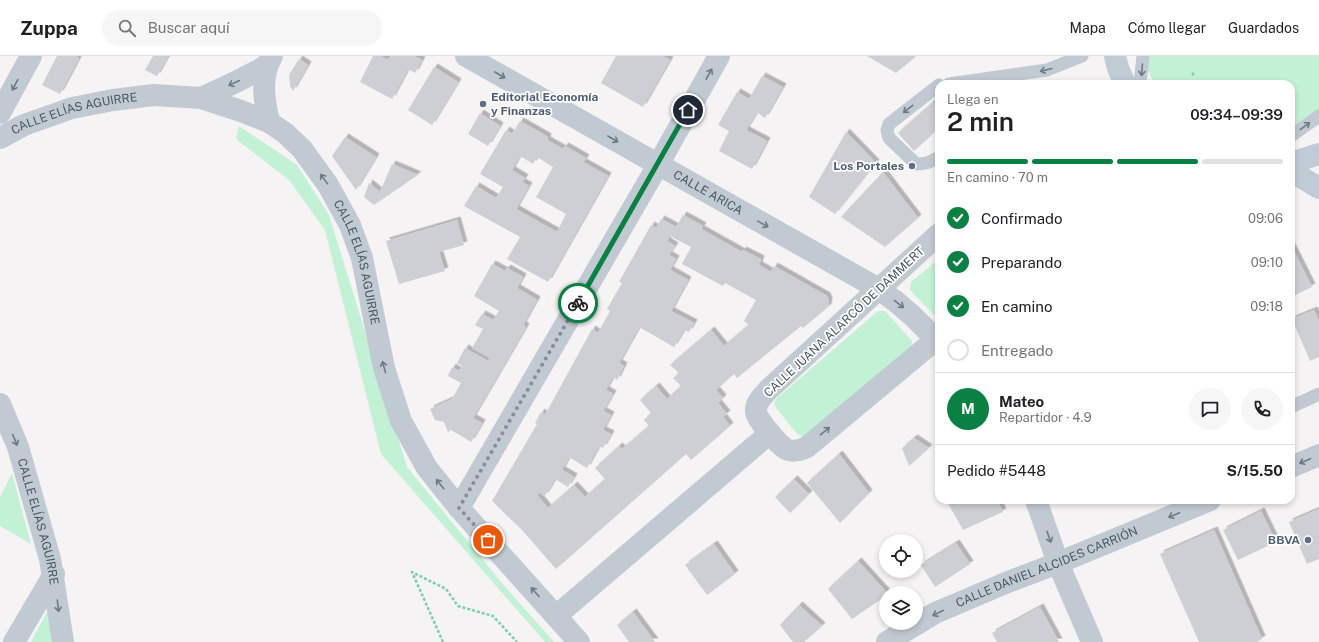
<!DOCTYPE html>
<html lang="es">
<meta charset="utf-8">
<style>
:root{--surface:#fff;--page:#f6f6f6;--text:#202124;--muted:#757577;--line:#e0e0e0;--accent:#0b8043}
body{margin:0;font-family:"Public Sans",sans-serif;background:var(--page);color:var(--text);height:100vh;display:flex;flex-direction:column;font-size:15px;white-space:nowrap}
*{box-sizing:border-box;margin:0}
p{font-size:13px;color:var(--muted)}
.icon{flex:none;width:22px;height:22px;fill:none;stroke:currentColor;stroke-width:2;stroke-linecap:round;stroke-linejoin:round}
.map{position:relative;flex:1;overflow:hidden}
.side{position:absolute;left:935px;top:24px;width:360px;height:424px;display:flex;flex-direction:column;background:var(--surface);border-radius:12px;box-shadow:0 2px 6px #0003}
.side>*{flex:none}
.tools{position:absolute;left:879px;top:478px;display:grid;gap:8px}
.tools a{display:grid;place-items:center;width:44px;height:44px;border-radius:50%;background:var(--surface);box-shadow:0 2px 6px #0003;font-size:20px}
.pin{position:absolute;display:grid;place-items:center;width:34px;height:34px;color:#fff;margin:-17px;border:2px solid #fff;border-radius:50%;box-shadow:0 1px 4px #0007}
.courier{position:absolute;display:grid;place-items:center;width:40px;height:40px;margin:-20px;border:3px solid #0b8043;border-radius:50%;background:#fff;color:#222;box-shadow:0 1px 5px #0007}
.headline em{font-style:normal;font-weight:600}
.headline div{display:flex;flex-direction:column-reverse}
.headline{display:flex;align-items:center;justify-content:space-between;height:68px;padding:0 12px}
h1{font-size:26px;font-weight:600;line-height:30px}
.bar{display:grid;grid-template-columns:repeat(4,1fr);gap:6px 4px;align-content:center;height:48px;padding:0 12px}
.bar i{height:5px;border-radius:3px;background:var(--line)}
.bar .selected{background:var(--accent)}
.bar p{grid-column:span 4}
.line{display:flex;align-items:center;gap:10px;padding:0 12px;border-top:1px solid var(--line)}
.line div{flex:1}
.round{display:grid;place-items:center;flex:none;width:42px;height:42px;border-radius:21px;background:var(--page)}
ol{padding:0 12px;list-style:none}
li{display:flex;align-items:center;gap:12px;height:44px}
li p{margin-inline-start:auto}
li .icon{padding:4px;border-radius:50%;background:var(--accent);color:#fff;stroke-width:4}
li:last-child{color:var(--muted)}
li i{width:22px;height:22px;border:2px solid var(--line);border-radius:50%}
header{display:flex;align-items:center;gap:24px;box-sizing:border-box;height:56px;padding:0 20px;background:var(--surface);border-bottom:1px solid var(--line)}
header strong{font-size:19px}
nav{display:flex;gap:22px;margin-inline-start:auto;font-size:14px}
.search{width:280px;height:36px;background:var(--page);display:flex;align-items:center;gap:10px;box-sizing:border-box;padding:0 14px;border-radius:22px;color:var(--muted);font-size:15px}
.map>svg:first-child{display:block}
.green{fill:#c3f1d5}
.building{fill:#cdcfd5;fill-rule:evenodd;filter:url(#shadow)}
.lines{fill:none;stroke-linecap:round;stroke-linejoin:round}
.path{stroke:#7ad0a6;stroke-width:2.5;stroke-dasharray:3 2;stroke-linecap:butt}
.service{stroke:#c1cad2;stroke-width:13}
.minor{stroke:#c1cad2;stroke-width:22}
.secondary{stroke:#c1cbd6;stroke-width:22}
.oneway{stroke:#6e7983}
.done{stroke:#868d94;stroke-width:4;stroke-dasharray:0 7.2}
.route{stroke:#0b8043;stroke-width:5}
.service-dot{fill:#5c6f8a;stroke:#fff;stroke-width:1.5}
.labels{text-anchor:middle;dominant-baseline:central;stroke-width:3.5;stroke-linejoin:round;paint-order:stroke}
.service-label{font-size:12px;font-weight:bold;fill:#4e5e75;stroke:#fff;text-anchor:end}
.street-label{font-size:12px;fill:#4a5661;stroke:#fff}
</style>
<header>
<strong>Zuppa</strong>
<div class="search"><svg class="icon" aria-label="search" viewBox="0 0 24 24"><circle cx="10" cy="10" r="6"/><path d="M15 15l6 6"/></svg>Buscar aquí</div>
<nav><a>Mapa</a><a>Cómo llegar</a><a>Guardados</a></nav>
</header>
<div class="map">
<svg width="1319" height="586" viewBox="0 0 1319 586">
<defs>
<filter id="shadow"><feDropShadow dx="3.5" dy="-3.5" stdDeviation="0" flood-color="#0004"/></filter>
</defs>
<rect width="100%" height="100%" fill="#f5f3f3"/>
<g class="green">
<polygon points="1144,0 1319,0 1319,65 1291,79 1291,28 1155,28 1149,18"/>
<polygon points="239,70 297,109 329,159 407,411 501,526 554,586 545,586 381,398 325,174 289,124 236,83"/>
<polygon points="939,203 939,261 936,261 910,234 911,226"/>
<polygon points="878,255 885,255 912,285 911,291 803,380 798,379 774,349 776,343"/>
<polygon points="12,417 31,488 0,470 0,441"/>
<polygon points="51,548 60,586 31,586"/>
</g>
<g class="building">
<polygon points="57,0 74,0 79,2 60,38 42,29"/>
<polygon points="153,0 168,0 157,20 145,14"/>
<polygon points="373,0 380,0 388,4 391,0 414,0 422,4 415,17 408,13 392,43 360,26"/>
<polygon points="616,0 663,0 670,4 643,51 601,27"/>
<polygon points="867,0 914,0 915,1 896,17"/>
<polygon points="299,3 308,9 293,35 290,30 289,19"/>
<polygon points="434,11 458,26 432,69 408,54"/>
<polygon points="762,20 783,31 765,62 757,56 746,74 767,85 752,113 719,95 729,75 718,69 737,36 749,43"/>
<polygon points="933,46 939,53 939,72 914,95 898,77"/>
<polygon points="480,57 500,70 488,90 468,78"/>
<path d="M520,65L548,81L547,84L563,93L565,90L586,102L583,106L608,120L548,226L507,203L520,181L464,150L476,130L496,142L503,131L480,118L506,74L512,78ZM520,100L533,108L537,101L553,111L536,141L566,158L557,176L516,153L529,130L522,126L525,122L512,114Z"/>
<polygon points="846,76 876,107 835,158 809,141"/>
<polygon points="345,81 376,101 356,134 332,100"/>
<polygon points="392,108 418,119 374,149 364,141 369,127 380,136"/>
<polygon points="883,116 918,162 885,191 841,161"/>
<path d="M683,159L703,170L701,173L742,196L743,194L761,203L759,209L771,216L774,210L827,240L829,245L828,251L803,272L801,270L737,322L734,318L716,334L723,342L718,347L727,358L723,361L730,370L691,404L686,398L556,513L522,474L492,445L537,368L535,367L541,356L545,359L592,273L598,277L610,255L607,253L622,227L619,226L651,169L656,172L661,163L676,171ZM670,180L691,191L682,208L723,230L725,227L756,244L744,265L749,269L724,290L711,274L670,309L679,317L673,322L681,330L667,343L656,330L640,344L651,357L644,364L649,370L622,393L619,390L595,412L605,423L585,441L574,429L548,452L537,439L539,438L535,434L545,440L555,423L568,431L574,421L562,414L569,401L587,412L599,390L603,392L611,378L603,374L611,359L603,355L613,338L606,334L613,321L617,324L624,310L619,307L639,271L674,291L684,274L689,276L694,267L671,255L688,224L670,214L676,203L669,199L675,190L667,185Z"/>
<polygon points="457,164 464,189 439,196 445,215 399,228 386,185"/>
<polygon points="1291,189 1312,231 1291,241"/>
<polygon points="492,208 505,215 507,212 523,221 517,232 537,244 523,269 526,271 473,362 482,367 471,386 451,374 448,376 444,366 435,364 430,353 452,343 461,327 448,320 452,311 459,315 462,310 457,307 465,292 488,305 490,302 472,292 483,273 475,269 482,258 493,264 499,255 474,240"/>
<polygon points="1314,254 1319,265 1319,301 1310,305 1292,263"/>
<polygon points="914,382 929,392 909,410 902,392"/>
<polygon points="839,398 869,437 840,467 807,427"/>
<polygon points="794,423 809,438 790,457 775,441"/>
<polygon points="946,444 997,444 1003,456 963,474"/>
<polygon points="1319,453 1319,503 1307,508 1289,466"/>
<polygon points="1261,455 1276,486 1238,504 1223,474"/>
<polygon points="1214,474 1262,583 1257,586 1199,586 1160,498"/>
<polygon points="956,487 970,508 935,531 921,509"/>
<polygon points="714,488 735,518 707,539 685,509"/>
<polygon points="858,505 887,537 886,537 886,540 852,563 828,533"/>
<polygon points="799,549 822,570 804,586 793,586 780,569"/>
<polygon points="1040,551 1059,586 997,586 992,577"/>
<polygon points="633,556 655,586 629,586 617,569"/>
</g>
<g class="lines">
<g class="path">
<polyline points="1192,19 1194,17"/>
<polyline points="443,586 412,516 446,533 458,550 493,560 517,586"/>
</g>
<g class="service">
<polyline points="949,28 1047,14 1082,0"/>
<polyline points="1140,28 1143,0"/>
<path d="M939,29L889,68L887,74L889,82L916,108C926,108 931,106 939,101"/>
<polyline points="1291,80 1319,60"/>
<polyline points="1291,351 1319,338"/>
</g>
<g class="minor">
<path id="s1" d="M466,0L879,233C902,249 921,266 939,288"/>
<polyline points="201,42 238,25 266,10"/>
<polyline points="0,57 31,0"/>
<path d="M269,66C264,44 260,20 272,0"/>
<path id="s2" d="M0,82L24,69L72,52L113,44L154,39L201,42L241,55L269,66L285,77L302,93L328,129L350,169L362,202L384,312L401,365L427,412L459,452L579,586"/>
<path d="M939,178L768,334C763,340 755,347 756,356C757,364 780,391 788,394C795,396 801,394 807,391L939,281"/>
<path id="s3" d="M0,348L18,391L50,503L63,586"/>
<polyline points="1291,411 1319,399"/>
<polyline points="1036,444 1058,507 1092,586"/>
<polyline points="459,452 658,109 719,0"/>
<polyline points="556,560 770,377"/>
<polyline points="14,586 54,518"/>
<path id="s4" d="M887,586L935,557L1008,526L1058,507L1210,444"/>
</g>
<g class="secondary">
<polyline points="1115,0 1118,12 1125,28"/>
<polyline points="1291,107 1319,98"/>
<polyline points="1291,115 1319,132"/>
</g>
</g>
<defs><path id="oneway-shaft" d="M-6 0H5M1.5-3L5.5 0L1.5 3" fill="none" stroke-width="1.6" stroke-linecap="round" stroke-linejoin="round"/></defs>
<g class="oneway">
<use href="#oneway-shaft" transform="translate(1046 14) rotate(166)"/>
<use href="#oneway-shaft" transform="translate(1142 14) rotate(94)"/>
<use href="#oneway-shaft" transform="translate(709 18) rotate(-61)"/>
<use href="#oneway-shaft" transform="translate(500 19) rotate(30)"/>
<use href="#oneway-shaft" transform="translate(234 27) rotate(155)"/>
<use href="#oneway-shaft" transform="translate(15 29) rotate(118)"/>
<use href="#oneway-shaft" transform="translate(908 53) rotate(142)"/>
<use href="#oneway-shaft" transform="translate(1305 70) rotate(-36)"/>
<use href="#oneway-shaft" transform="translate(613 83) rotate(30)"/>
<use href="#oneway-shaft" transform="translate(324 123) rotate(-126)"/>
<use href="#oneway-shaft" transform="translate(763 168) rotate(29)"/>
<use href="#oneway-shaft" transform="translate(899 248) rotate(38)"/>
<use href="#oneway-shaft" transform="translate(384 311) rotate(-105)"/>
<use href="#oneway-shaft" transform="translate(825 375) rotate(-40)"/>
<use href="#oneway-shaft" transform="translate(15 384) rotate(68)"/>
<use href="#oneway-shaft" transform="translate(1305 405) rotate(157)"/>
<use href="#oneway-shaft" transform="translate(440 428) rotate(-128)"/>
<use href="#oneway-shaft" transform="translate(1174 459) rotate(157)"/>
<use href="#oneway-shaft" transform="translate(1049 481) rotate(70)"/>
<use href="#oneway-shaft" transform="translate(535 536) rotate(-132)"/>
<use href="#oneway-shaft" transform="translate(58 550) rotate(83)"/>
<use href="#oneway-shaft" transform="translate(938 557) rotate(154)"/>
</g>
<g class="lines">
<polyline class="done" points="488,484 459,452 578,247"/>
<polyline class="route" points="578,247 688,54"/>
</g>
<g class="service-dot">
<circle cx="483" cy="48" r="4"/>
<circle cx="912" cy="110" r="4"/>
<circle cx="1308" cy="484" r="4"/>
</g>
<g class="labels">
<g class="service-label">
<text x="491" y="41" text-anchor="start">Editorial Economía<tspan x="491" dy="14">y Finanzas</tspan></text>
<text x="904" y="110">Los Portales</text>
<text x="1300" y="484">BBVA</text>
</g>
<g class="street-label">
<text stroke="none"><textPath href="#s2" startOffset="79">CALLE ELÍAS AGUIRRE</textPath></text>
<text stroke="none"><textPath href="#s1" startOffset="278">CALLE ARICA</textPath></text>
<text stroke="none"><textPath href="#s2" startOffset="451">CALLE ELÍAS AGUIRRE</textPath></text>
<text transform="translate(844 266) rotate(-43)">CALLE JUANA ALARCÓ DE DAMMERT</text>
<text stroke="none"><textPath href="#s3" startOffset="124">CALLE ELÍAS AGUIRRE</textPath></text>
<text stroke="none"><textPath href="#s4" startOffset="177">CALLE DANIEL ALCIDES CARRIÓN</textPath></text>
</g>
</g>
</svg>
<div class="tools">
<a><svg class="icon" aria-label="locate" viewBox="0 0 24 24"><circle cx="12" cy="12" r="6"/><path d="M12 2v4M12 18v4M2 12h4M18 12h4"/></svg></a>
<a><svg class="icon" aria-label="layers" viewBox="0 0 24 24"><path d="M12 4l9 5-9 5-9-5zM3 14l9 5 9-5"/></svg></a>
</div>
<div class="pin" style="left:488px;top:484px;background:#ea580c"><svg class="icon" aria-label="bag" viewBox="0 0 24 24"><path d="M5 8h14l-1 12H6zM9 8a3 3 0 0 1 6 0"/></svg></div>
<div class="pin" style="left:688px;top:54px;background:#1f2937"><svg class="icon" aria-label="home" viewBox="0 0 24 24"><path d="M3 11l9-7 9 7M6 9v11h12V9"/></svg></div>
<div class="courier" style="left:578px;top:247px"><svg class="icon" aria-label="bike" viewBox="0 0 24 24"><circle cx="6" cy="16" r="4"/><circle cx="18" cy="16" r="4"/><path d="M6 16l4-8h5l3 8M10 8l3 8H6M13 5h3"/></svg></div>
<section class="side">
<div class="headline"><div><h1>2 min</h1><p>Llega en</p></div><em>09:34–09:39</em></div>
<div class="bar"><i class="selected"></i><i class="selected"></i><i class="selected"></i><i></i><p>En camino · 70 m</p></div>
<ol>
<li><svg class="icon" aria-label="check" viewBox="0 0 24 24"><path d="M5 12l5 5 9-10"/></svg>Confirmado<p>09:06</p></li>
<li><svg class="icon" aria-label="check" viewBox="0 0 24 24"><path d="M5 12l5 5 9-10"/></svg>Preparando<p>09:10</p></li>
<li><svg class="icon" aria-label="check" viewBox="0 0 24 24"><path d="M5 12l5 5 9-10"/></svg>En camino<p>09:18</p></li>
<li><i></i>Entregado</li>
</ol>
<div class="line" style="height:72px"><b class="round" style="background:var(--accent);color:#fff">M</b><div><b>Mateo</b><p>Repartidor · 4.9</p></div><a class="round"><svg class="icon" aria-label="chat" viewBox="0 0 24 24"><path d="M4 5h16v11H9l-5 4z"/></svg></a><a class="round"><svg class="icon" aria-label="phone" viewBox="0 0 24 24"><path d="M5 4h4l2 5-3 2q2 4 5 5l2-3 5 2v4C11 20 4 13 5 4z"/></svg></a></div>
<div class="line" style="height:52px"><div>Pedido #5448</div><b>S/15.50</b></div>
</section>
</div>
